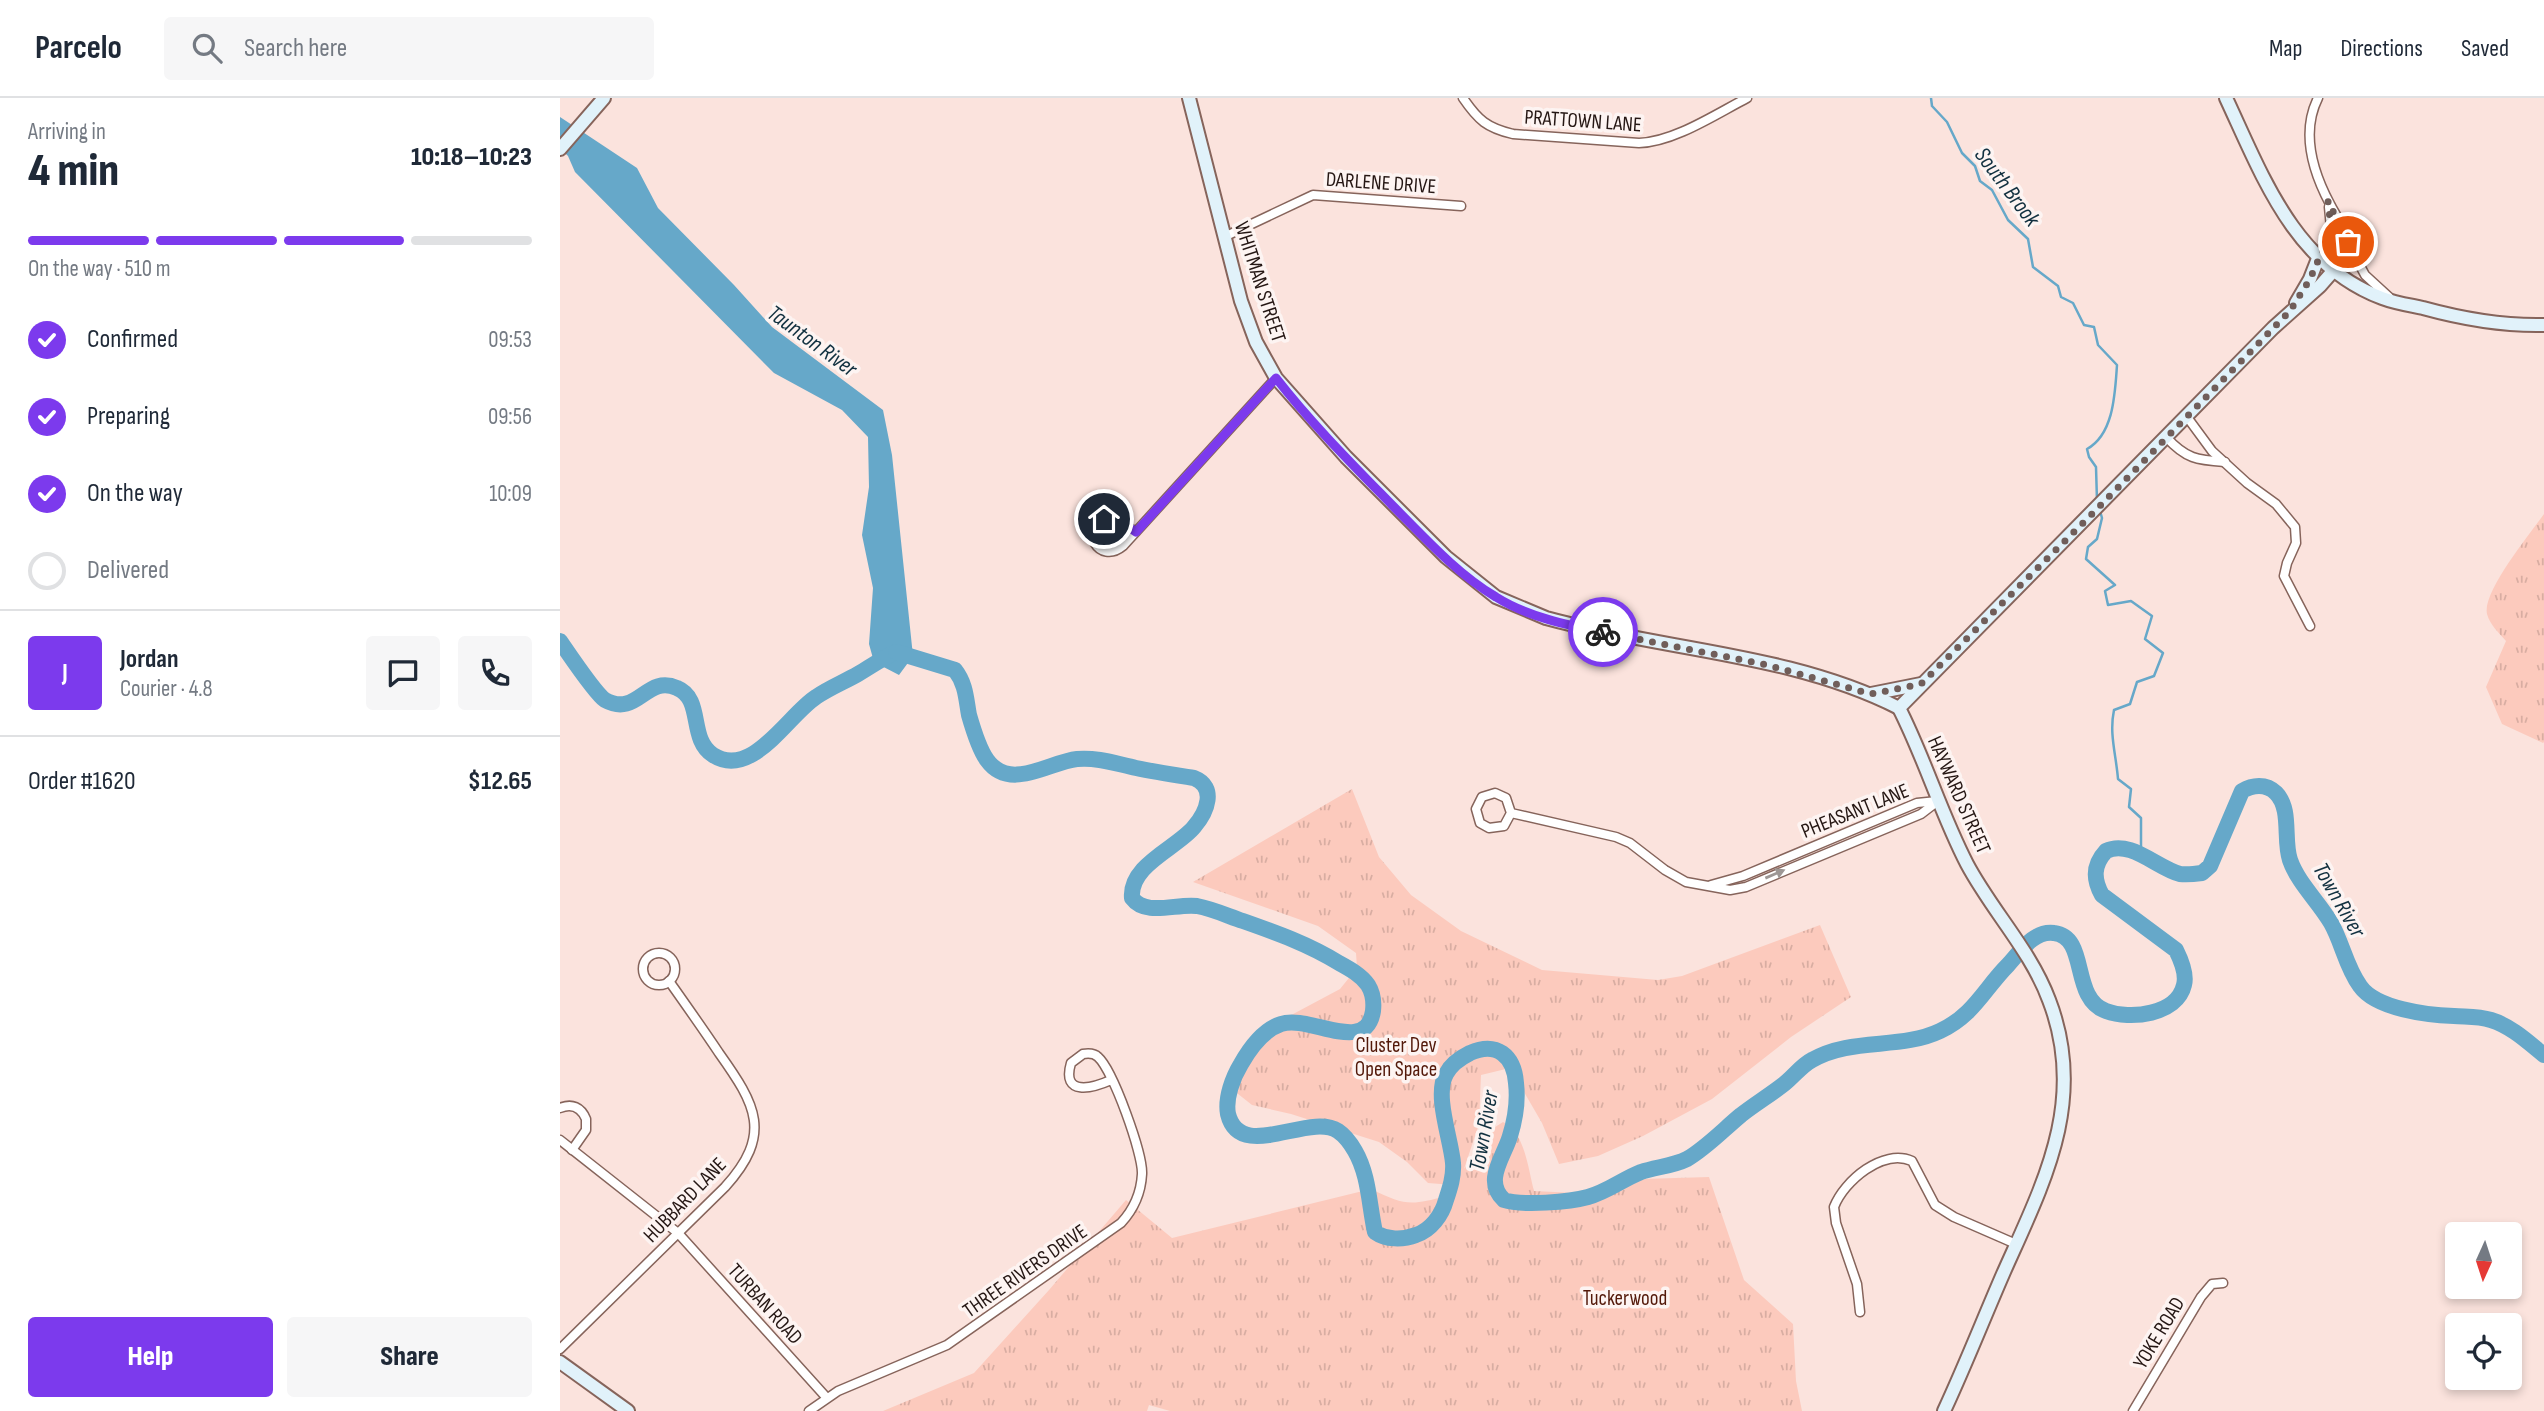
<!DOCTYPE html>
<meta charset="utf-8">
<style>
:root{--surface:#fff;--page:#f6f6f7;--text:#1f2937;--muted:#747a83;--line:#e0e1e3;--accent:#7c3aed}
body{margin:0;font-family:"Sofia Sans Condensed",sans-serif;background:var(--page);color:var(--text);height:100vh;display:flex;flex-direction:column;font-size:26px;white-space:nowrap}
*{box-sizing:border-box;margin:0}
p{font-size:23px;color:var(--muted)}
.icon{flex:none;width:38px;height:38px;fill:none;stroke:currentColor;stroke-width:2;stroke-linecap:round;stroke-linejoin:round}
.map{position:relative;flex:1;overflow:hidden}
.drawer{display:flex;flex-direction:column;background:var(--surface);width:560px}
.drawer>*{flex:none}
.needle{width:46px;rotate:183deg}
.controls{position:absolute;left:1885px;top:1124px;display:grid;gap:14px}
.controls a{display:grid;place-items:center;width:77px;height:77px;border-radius:7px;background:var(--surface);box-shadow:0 4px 10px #0003;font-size:35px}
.pin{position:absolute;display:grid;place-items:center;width:60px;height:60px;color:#fff;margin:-30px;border:4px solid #fff;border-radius:50%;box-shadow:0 2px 7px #0007}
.courier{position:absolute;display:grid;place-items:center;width:70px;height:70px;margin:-35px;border:5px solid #7c3aed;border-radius:50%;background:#fff;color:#222;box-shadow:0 2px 9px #0007}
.headline em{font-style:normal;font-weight:800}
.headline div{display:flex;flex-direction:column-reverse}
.headline{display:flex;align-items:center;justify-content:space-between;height:119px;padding:0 28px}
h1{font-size:46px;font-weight:800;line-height:52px}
.bar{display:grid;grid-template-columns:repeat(4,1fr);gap:10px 7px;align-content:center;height:84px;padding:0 28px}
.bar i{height:9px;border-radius:5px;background:var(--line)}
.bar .selected{background:var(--accent)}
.bar p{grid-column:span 4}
.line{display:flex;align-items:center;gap:18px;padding:0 28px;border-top:2px solid var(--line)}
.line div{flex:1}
.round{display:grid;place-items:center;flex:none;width:74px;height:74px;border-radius:7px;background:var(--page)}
ol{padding:0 28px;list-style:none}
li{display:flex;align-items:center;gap:21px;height:77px}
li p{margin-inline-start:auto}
li .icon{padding:7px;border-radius:50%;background:var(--accent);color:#fff;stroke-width:4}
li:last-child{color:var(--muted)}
li i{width:38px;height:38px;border:4px solid var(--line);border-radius:50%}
.button{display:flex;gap:14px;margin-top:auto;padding:14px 28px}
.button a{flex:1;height:80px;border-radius:7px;background:var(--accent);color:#fff;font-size:28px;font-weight:800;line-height:80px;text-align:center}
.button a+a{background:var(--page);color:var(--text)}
header{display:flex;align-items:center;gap:42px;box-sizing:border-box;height:98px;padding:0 35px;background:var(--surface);border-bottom:2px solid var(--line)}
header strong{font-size:33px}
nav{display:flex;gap:38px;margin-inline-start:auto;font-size:24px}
.search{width:490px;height:63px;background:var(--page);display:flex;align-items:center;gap:18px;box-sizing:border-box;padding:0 24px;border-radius:7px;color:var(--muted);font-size:26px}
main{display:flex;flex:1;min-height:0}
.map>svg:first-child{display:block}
.grass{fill:url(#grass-tufts)}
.water{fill:#66a8c9}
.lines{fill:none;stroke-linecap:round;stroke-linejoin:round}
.stream{stroke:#66a8c9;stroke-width:2.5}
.river{stroke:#66a8c9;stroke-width:16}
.street-casing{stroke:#86645b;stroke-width:11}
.secondary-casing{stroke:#86645b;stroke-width:16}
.street{stroke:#fff;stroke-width:8}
.secondary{stroke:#e1f2fa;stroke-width:12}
.oneway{fill:#9d9795}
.done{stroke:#705e5a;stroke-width:7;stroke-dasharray:0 12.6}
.route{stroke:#7c3aed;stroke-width:9}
.labels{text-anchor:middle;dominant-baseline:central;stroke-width:7;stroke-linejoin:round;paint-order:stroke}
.street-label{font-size:21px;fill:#251714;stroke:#fdf4f2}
.park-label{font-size:21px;fill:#53190a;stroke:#fdf4f2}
.water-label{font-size:23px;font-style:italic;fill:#123140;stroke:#fdf4f2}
</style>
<header>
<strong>Parcelo</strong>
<div class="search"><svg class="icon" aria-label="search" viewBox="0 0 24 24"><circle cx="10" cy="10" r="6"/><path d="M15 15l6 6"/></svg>Search here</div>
<nav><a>Map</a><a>Directions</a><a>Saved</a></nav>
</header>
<main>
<section class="drawer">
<div class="headline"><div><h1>4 min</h1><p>Arriving in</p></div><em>10:18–10:23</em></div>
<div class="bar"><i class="selected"></i><i class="selected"></i><i class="selected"></i><i></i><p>On the way · 510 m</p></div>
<ol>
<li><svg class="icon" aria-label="check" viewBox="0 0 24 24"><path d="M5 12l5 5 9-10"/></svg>Confirmed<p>09:53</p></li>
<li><svg class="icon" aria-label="check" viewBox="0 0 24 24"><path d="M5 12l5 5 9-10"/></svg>Preparing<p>09:56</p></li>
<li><svg class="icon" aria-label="check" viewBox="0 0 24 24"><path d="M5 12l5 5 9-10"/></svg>On the way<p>10:09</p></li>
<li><i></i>Delivered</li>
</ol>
<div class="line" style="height:126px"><b class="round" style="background:var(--accent);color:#fff">J</b><div><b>Jordan</b><p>Courier · 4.8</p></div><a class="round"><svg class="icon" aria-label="chat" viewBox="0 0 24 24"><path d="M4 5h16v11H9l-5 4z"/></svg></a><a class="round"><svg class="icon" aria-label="phone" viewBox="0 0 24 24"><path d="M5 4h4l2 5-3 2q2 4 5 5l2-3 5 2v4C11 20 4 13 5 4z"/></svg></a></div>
<div class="line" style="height:91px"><div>Order #1620</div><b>$12.65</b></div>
<div class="button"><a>Help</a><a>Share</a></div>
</section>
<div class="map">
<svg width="1984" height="1313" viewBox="0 0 1984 1313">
<defs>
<pattern id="grass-tufts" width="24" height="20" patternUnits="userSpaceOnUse" patternTransform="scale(1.75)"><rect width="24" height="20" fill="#fccabd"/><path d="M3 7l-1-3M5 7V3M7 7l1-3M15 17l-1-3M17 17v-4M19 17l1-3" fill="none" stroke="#d8ada2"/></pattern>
</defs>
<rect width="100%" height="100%" fill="#fbe3dd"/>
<g class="grass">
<path d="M1984,416V644L1983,645L1942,626L1926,589L1946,543C1939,535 1930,527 1927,516C1922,494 1970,436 1984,416Z"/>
<path d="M792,691L819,759L851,797L901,833L982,872L1098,882L1122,878L1260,827L1291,899L1231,939L1152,1001L1083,1038L1038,1058L999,1066L982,1025L950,970L921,977L919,1026L904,1071L929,1033L943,1024C965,1034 968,1071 974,1093L1015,1095L1082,1081L1149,1079L1184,1182L1233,1226L1236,1283L1242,1313H610L589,1307L587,1313H323L414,1275L489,1192L566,1102L612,1140L811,1091C844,1107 850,1108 886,1098L893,1087L868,1085L847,1064L819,1044L731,1016L692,1007L668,988L673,965L692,938L780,891L797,870L796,855L758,828L633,784Z"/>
</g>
<polygon class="water" points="0,19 77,70 98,110 174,187 212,229 323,312 332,357 353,558 339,577 314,564 309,546 313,490 302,437 309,389 308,339 282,312 214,275 15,74 8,58 0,50"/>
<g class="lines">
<g class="stream">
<path d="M1371,0L1372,8L1387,24L1402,55L1415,68L1420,83L1432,92L1448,122L1468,141L1473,169L1498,188L1501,199L1513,205L1524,227L1534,229L1538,247L1557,267C1555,295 1554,336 1527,351L1529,359L1536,369L1537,403"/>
<path d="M1540,413L1542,420L1537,441L1528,449L1526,461L1555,487L1545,493L1548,507L1571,503L1592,518L1585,541L1603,555L1594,578L1577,584L1570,606L1554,612C1549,636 1556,656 1558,681L1571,691L1569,709L1581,720V750L1578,756"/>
</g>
<g class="river">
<path d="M0,543C9,556 35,595 45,602C78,620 86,576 117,590C144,601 128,641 153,657C192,682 228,617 256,599C269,590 284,584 298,576C310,569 321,561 334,555"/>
<path d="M336,554L395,572C406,586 406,601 409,617C413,631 419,651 427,662C450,694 489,664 517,661C537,659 557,666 576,670C595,674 615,677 634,680C657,689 647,714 634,729C617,750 569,767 572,800C586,819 617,805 637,808C653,811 668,818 683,823C717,835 748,846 779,865C790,871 801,877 808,887C813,895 814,904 813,913C806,958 749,916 721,926C703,932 690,950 681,966C673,979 665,1000 668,1016C680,1065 749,1014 778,1033C784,1037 791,1046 795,1053C809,1077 809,1107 815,1134C826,1142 843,1142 856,1137C871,1132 882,1117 886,1102C890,1090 894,1078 893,1065C891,1041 874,997 886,976C891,966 900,960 910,955C937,943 954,958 956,985C958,1002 955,1022 950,1038C944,1059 923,1083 944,1102C962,1108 1010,1104 1028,1099C1047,1094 1063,1081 1081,1074C1096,1069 1113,1068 1127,1061C1146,1050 1164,1031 1181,1017C1195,1006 1210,997 1224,986C1233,979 1242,967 1252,962C1292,939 1340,952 1380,933C1414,917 1424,891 1448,867C1460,854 1474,832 1494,835C1529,839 1510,900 1546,913C1570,922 1617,917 1624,887C1627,876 1621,862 1616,852L1542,797C1533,781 1533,767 1546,753C1570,741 1597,770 1620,776C1627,777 1635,776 1642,775L1650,768L1682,693C1692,687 1706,685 1716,695C1732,711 1723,742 1730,762C1738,785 1758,803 1771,825C1782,844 1786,869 1800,888C1816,911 1867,917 1894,918C1906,919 1918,918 1931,922C1951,928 1968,944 1984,957"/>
</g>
<g class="street-casing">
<g id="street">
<path d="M903,0C918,22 927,30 953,36L1079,45C1114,44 1156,16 1187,0"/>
<path d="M1758,0C1741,34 1753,74 1770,106C1776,118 1787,132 1786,147C1785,156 1778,164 1774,172"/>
<polyline points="664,139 753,97 901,108"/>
<polyline points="1787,143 1805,177 1829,199"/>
<polyline points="1759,158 1771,130 1769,109"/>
<polyline points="1627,319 1652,353 1687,385 1716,406 1735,429 1736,445 1727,465 1724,478 1750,528"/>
<path d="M1606,339C1626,361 1637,362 1665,364"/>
<path d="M575,434L559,422L548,420C517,430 539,468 563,448L716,280"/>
<polyline points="951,715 946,700 935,695 922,699 916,711 920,725 929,730 944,728 951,715 1056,739 1070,745 1105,772 1126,784 1170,792 1186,789 1361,716 1378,703"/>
<polyline points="1151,787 1183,778 1357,705 1377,703"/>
<circle cx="99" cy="871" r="16"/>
<path d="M0,1010C12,1005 21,1009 26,1021V1032L12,1052"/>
<polyline points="0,1042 118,1135 266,1299"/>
<path d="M1300,1214L1297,1186L1276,1125L1274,1109C1284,1083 1323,1050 1352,1063L1375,1107L1394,1119L1456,1146"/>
<path d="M0,1251L165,1089C213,1036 196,1007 159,955C143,931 126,907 109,883"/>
<path d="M249,1313L278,1293L387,1247L561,1125C574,1111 581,1095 582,1076C583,1056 553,972 538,959C534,955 529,955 523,956L511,965C501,999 533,990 551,982"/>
<polyline points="1573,1313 1641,1199 1652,1186 1663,1185"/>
</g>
</g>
<g class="secondary-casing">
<g id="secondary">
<path d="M629,0L681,203L696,244L716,280L786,359L886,459L936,499L986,520C1102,552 1231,555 1339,610"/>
<path d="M1666,0C1702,77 1734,167 1822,200C1835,205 1849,207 1863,210C1903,221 1943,228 1984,227"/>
<polyline points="0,51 44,0"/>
<polyline points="1736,205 1750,181 1759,158"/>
<polyline points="1311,596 1361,586"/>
<polyline points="0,1264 68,1313"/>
<path d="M1384,1313C1405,1268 1423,1222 1443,1176C1483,1086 1528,1003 1489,902C1471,853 1432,813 1407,766C1381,716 1365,661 1339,610L1713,230L1760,188L1774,172"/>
</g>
</g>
<use href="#street" class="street"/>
<use href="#secondary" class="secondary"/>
</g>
<defs><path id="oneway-solid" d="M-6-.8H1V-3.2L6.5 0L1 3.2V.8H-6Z" transform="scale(1.75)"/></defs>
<use class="oneway" href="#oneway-solid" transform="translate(1215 776) rotate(-23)"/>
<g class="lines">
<polyline class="done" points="1043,534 1207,567 1311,596 1361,586 1535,413 1730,213 1750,181 1768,140 1771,130 1768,103 1788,144"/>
<path class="route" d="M544,421L556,420L576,434L716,280C751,325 792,366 832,407C864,439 897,476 936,499C968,519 1007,527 1043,534"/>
</g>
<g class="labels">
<g class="street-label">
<text transform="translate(1023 23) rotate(4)">PRATTOWN LANE</text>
<text transform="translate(821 85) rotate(4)">DARLENE DRIVE</text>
<text transform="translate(700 184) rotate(72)">WHITMAN STREET</text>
<text transform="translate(1399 697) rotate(66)">HAYWARD STREET</text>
<text transform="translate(1295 713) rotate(-22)">PHEASANT LANE</text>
<text transform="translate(125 1102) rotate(-46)">HUBBARD LANE</text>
<text transform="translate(465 1173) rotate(-35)">THREE RIVERS DRIVE</text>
<text transform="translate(205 1206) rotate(48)">TURBAN ROAD</text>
<text transform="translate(1599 1235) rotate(-59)">YOKE ROAD</text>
</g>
<g class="park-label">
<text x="836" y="947">Cluster Dev<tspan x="836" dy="24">Open Space</tspan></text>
<text x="1065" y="1200">Tuckerwood</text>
</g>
<g class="water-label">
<text transform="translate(1447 89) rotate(53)">South Brook</text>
<text transform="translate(252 243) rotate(36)">Taunton River</text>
<text transform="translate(1779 802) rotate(60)">Town River</text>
<text transform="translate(924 1033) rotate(-80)">Town River</text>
</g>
</g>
</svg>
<div class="controls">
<a><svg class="needle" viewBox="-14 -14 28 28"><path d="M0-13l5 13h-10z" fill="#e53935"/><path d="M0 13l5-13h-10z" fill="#747a83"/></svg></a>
<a><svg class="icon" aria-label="locate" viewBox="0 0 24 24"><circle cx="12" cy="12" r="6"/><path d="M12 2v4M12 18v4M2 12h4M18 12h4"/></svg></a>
</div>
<div class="pin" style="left:1788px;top:144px;background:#ea580c"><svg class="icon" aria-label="bag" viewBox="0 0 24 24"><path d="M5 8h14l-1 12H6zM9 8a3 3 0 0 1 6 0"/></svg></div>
<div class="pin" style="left:544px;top:421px;background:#1f2937"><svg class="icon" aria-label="home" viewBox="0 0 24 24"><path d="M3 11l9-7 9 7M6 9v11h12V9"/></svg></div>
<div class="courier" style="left:1043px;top:534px"><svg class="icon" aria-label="bike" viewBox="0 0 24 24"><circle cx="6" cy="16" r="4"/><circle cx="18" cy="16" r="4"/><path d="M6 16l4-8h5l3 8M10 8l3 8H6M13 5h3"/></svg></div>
</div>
</main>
